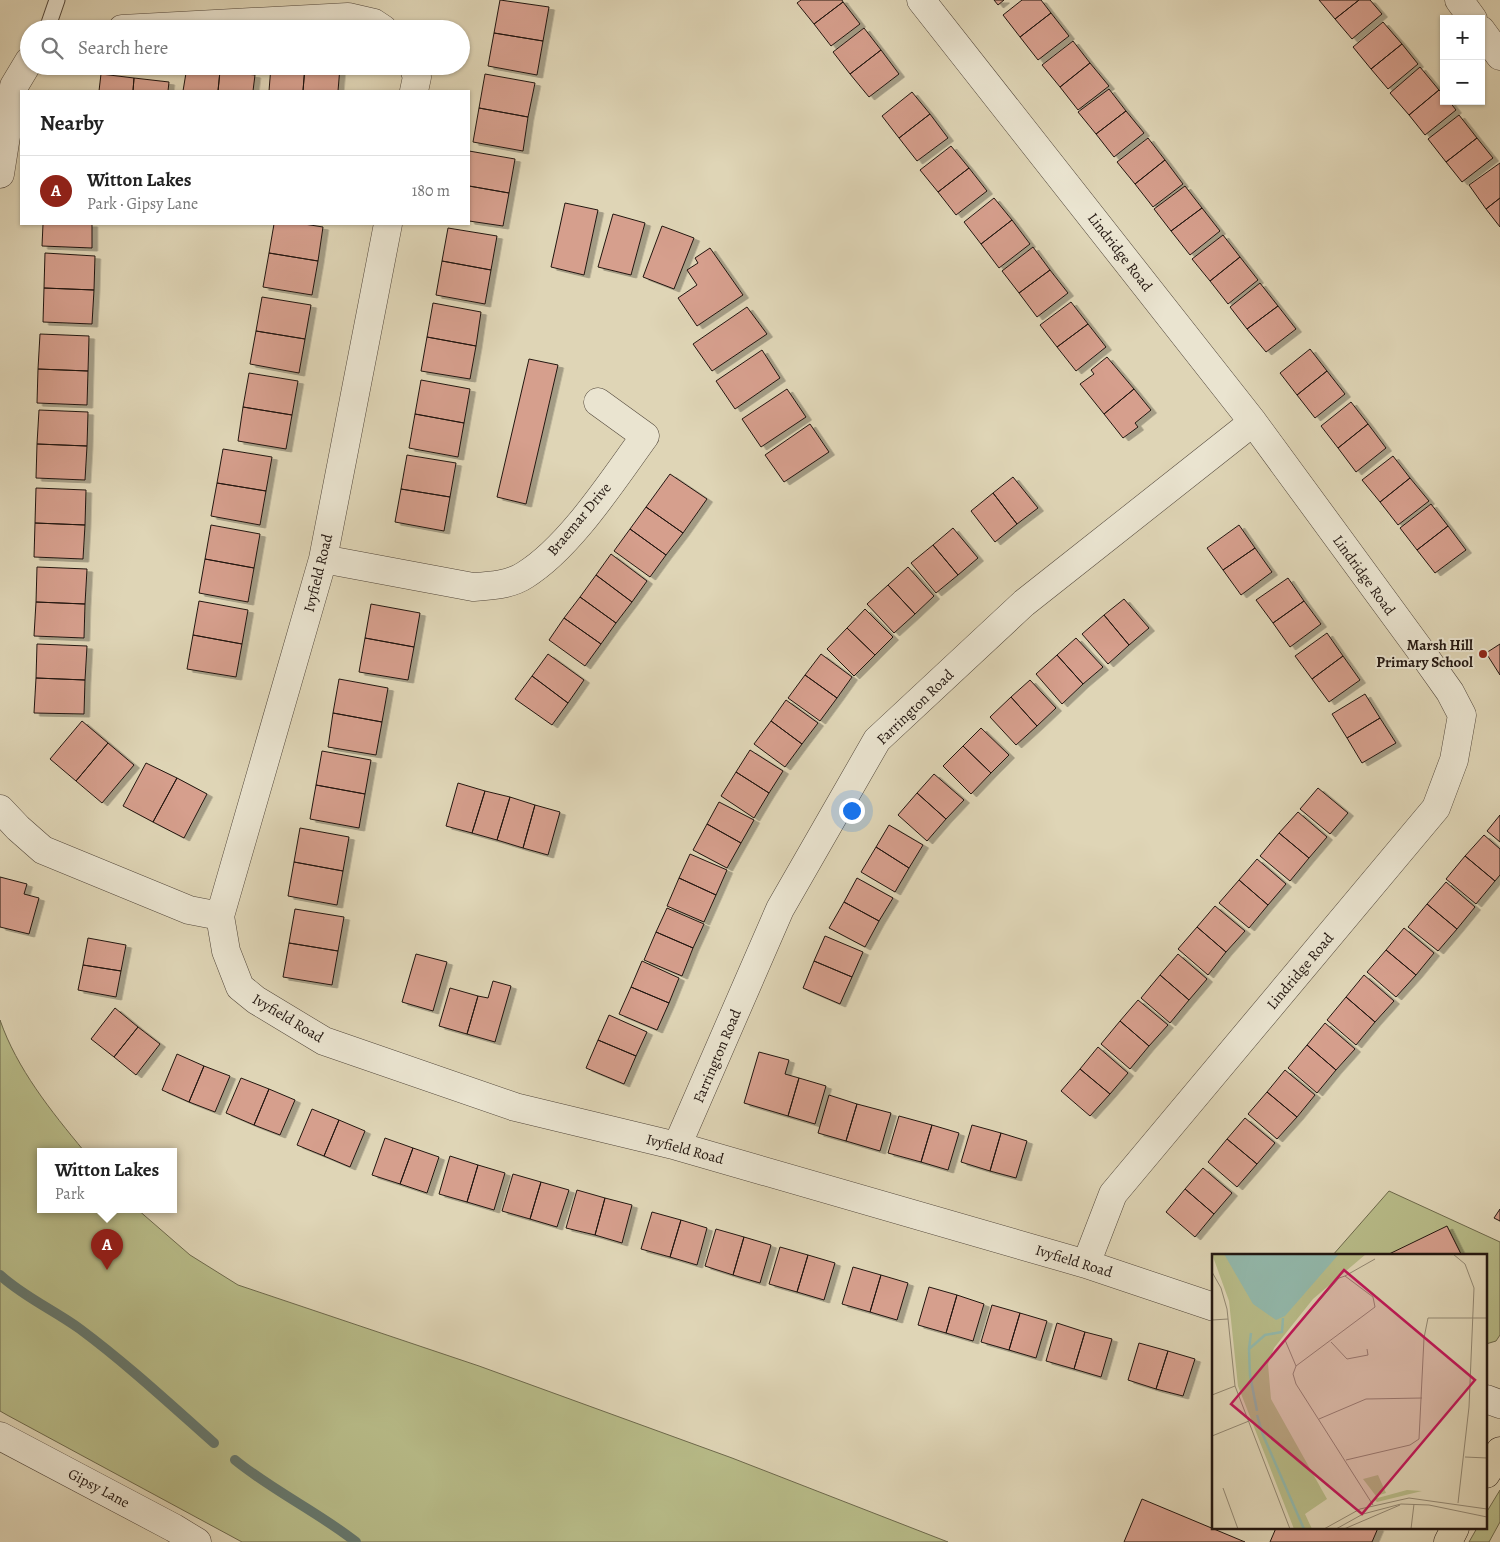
<!DOCTYPE html>
<html lang="en">
<head>
<meta charset="utf-8">
<style>
  body { margin:0; font-family:Alegreya,serif; background:#f6f6f6; color:#222 }
  .controls { position:absolute; right:15px; top:15px; display:grid; overflow:hidden; border-radius:0px; box-shadow:0 1px 4px #0004 }
  .controls button { width:45px; height:45px; display:grid; place-items:center; padding:0; border:0; border-bottom:1px solid #e0e0e0; background:#fff; color:#222; font:25px sans-serif }
  .you { position:absolute; left:851px; top:810px; width:18px; height:18px; margin:-12px; border:4px solid #fff; border-radius:50%; background:#1a73e8; box-shadow:0 0 0 8px #1a73e833 }
  .badge { display:grid; place-items:center; width:32px; height:32px; border-radius:50%; background:#8f2418; color:#fff; font-size:16px; font-weight:700 }
  .pin { position:absolute; translate:-50% -41px; filter:drop-shadow(0 1px 2px #0008) }
  .pin::after { content:''; position:absolute; top:26px; width:18px; height:15px; background:inherit; clip-path:polygon(0 0,100% 0,50% 100%) }
  .popup { position:absolute; left:37px; top:1148px; width:140px; height:65px; box-sizing:border-box; display:grid; place-content:center; border-radius:0px; background:#fff; filter:drop-shadow(0 1px 4px #0005); font-size:16px; white-space:nowrap; color:#767676 }
  .popup b { font-size:19px; color:#222 }
  .popup::after { content:''; position:absolute; left:50%; top:100%; margin-left:-10px; border:10px solid transparent; border-top-color:#fff }
  .list { margin:0; padding:0; list-style:none }
  h2 { display:flex; justify-content:space-between; align-items:center; height:65px; margin:0; padding:0 20px; font-size:21px }
  h2 small { font-size:16px; font-weight:400; color:#767676 }
  .list li { display:grid; grid-template-columns:32px 1fr auto; gap:15px; align-items:center; box-sizing:border-box; height:70px; padding:0 20px; border-top:1px solid #e0e0e0 }
  .list b { display:block; font-size:19px; white-space:nowrap }
  .list p { margin:0; font-size:16px; white-space:nowrap; color:#767676 }
  .list em { font-size:16px; font-style:normal; color:#767676 }
  .icon { flex:none; width:28px; height:28px; fill:none; stroke:currentColor; stroke-width:2; stroke-linecap:round; stroke-linejoin:round }
  .map { position:relative; flex:none; width:1500px; height:1542px; overflow:hidden }
  .search { position:absolute; background:#fff; box-shadow:0 1px 4px #0004; left:20px; top:20px; width:450px; height:55px; display:flex; align-items:center; gap:12px; box-sizing:border-box; padding:0 18px; border-radius:28px; color:#767676; font-size:19px }
  .panel { position:absolute; background:#fff; box-shadow:0 1px 4px #0004; left:20px; top:90px; width:450px; height:135px; border-radius:0px }
  .map>svg:first-child { display:block }
  .green { fill:#b8bc89; stroke:#6d694c }
  .lines { fill:none; stroke-linecap:round; stroke-linejoin:round }
  .stream { stroke:#66786e; stroke-width:10 }
  .building { fill:#d69f8d; stroke:#221610; filter:url(#shadow) }
  .service-casing { stroke:#51463a; stroke-width:17 }
  .minor-casing { stroke:#51463a; stroke-width:29 }
  .primary-casing { stroke:#221610; stroke-width:29 }
  .service { stroke:#eae4d0; stroke-width:15 }
  .minor { stroke:#eae4d0; stroke-width:28 }
  .primary { stroke:#dfd5b6; stroke-width:28 }
  .poi-dot { fill:#8f2418; stroke:#eae4d0; stroke-width:2 }
  .labels { text-anchor:middle; stroke-width:4; stroke-linejoin:round; paint-order:stroke }
  .street-label { font-size:15px; fill:#221610; stroke:#eae4d0 }
  .poi-label { font-size:15px; font-weight:bold; fill:#221610; stroke:#eae4d0; text-anchor:end }
  .inset-river { fill:none; stroke:#93b9ac; stroke-width:2.5 }
  .inset-road { fill:none; stroke:#938974; stroke-width:1 }
  .view { fill:#c2185b; fill-opacity:0.15; stroke:#c2185b; stroke-width:2.5 }
  .inset-edge { fill:none; stroke:#221610; stroke-width:2.5 }
</style>
</head>
<body>
<div class="map">
<svg width="1500" height="1542" viewBox="0 0 1500 1542">
  <defs>
    <filter id="shadow"><feDropShadow dx="5.5" dy="3" stdDeviation="0" flood-color="#0004"/></filter>
  </defs>
  <rect width="100%" height="100%" fill="#dfd5b6"/>
  <filter id="stains"><feTurbulence type="fractalNoise" baseFrequency=".004" numOctaves="4"/><feColorMatrix values="0 0 0 0 .2 0 0 0 0 .09 0 0 0 0 .02 0 0 0 .5 -.17"/></filter>
  <radialGradient id="worn" r=".72"><stop offset=".6" stop-color="#630" stop-opacity="0"/><stop offset="1" stop-color="#630" stop-opacity=".3"/></radialGradient>
  <!-- green -->
  <path class="green" d="M0,1020C17,1069 51,1111 84,1151H41V1209H137L190,1255L238,1285L479,1366L732,1458L948,1542H242L7,1415L0,1411Z
    M1389,1191L1500,1242V1335L1496,1341L1486,1344V1256H1332Z
    M1500,1490V1522L1489,1542H1469L1477,1528H1486V1513Z"/>
  <g class="lines">
    <!-- stream -->
    <path class="stream" d="M0,1275C24,1297 54,1310 80,1329C127,1364 170,1404 214,1443
      M235,1460C273,1491 318,1512 356,1542"/>
  </g>
  <!-- building -->
  <path class="building" d="M500,0L549,7L543,41L494,33Z
    M801,0H842L843,2L814,24L797,3Z
    M994,0H1004L998,5Z
    M1022,0H1041L1051,13L1020,37L1003,15Z
    M1319,0H1359L1335,19Z
    M1359,0H1370L1382,14L1352,39L1335,19Z
    M843,2L860,24L831,46L814,24Z
    M1051,13L1069,36L1038,60L1020,37Z
    M1383,22L1402,44L1371,69L1353,47Z
    M864,28L881,50L850,74L833,52Z
    M494,33L543,41L537,75L488,66Z
    M1073,41L1090,63L1060,87L1042,65Z
    M1402,44L1418,64L1388,89L1371,69Z
    M881,50L899,74L869,97L850,74Z
    M1090,63L1109,86L1078,110L1060,87Z
    M271,66H305L303,91H269Z
    M305,66L340,67L338,91H303Z
    M187,67L220,71L218,91H183Z
    M1420,67L1439,90L1409,115L1390,93Z
    M220,71L255,75L253,91H218Z
    M101,74L134,78L133,91H99Z
    M485,74L535,83L528,117L479,108Z
    M134,78L169,82L168,91H133Z
    M1109,89L1126,111L1096,134L1078,112Z
    M1439,90L1444,95V101H1449L1456,110L1425,135L1409,115Z
    M912,92L930,114L899,138L882,116Z
    M479,108L528,117L523,151L473,142Z
    M1126,111L1144,133L1114,157L1096,134Z
    M930,114L948,138L917,161L899,138Z
    M1459,115L1477,138L1446,162L1428,139Z
    M1148,138L1165,160L1135,184L1117,162Z
    M1477,138L1493,158L1462,182L1446,162Z
    M951,146L969,168L938,192L920,170Z
    M469,151L515,159L509,193L469,186Z
    M1165,160L1183,184L1153,207L1135,184Z
    M1500,163V198L1486,209L1469,185Z
    M969,168L987,191L956,215L938,192Z
    M469,186L509,193L503,226L469,221Z
    M1185,186L1202,208L1171,231L1154,209Z
    M994,198L1012,220L981,244L964,222Z
    M1500,198V227L1486,209Z
    M565,203L598,210L584,275L551,267Z
    M1202,208L1220,231L1190,255L1171,231Z
    M613,214L645,223L631,275L598,267Z
    M1012,220L1030,244L999,268L981,244Z
    M43,224H92V248L42,246Z
    M274,224H304L323,227L318,261L269,253Z
    M662,226L694,238L674,289L643,277Z
    M448,228L497,236L491,270L442,261Z
    M1223,235L1240,257L1210,281L1192,259Z
    M1033,247L1050,270L1019,293L1002,271Z
    M710,248L743,295L697,326L678,298L697,285L687,270L698,263L695,258Z
    M45,253L95,256L94,290L44,288Z
    M269,253L318,261L312,295L263,287Z
    M1240,257L1258,280L1228,304L1210,281Z
    M442,261L491,270L485,304L436,295Z
    M1050,270L1068,293L1037,317L1019,293Z
    M1260,283L1278,306L1247,329L1230,307Z
    M44,288L94,290L92,324L43,322Z
    M262,297L311,305L305,339L256,331Z
    M1071,302L1088,324L1057,347L1040,325Z
    M433,303L481,312L476,346L427,337Z
    M1278,306L1296,329L1266,352L1247,329Z
    M747,307L767,334L712,371L693,344Z
    M1088,324L1106,347L1076,371L1057,347Z
    M256,331L305,339L299,373L250,364Z
    M40,334L89,336L88,371L38,369Z
    M427,337L476,346L470,379L421,371Z
    M1310,349L1327,371L1297,395L1280,373Z
    M762,350L780,378L735,409L716,381Z
    M1107,357L1134,389L1104,414L1080,384L1094,374L1091,370Z
    M529,359L558,365L526,504L497,497Z
    M38,369L88,371L87,405L37,403Z
    M1327,371L1345,394L1315,418L1297,395Z
    M249,373L298,381L292,415L243,407Z
    M421,380L470,389L464,423L415,414Z
    M787,389L806,417L761,447L742,419Z
    M1134,389L1151,410L1135,423L1138,427L1123,438L1104,414Z
    M1351,402L1368,424L1338,448L1321,426Z
    M243,407L292,415L286,449L238,441Z
    M39,410L88,412L87,446L37,444Z
    M415,414L464,423L458,457L409,448Z
    M810,424L829,452L784,482L765,455Z
    M1368,424L1386,448L1356,472L1338,448Z
    M37,444L87,446L85,480L36,478Z
    M223,449L272,457L266,491L217,483Z
    M407,455L456,463L450,497L401,489Z
    M1393,456L1410,478L1380,502L1362,480Z
    M670,474L707,499L683,533L646,507Z
    M1013,477L1038,508L1017,524L993,493Z
    M1410,478L1429,501L1398,525L1380,502Z
    M217,483L266,491L260,525L211,516Z
    M36,488L86,490L85,525L35,523Z
    M401,489L450,497L444,531L395,522Z
    M993,493L1017,524L995,542L971,511Z
    M1431,504L1448,526L1417,550L1400,528Z
    M646,507L683,533L666,555L630,529Z
    M35,523L85,525L83,559L34,557Z
    M211,525L260,534L254,568L205,559Z
    M1239,525L1255,548L1223,570L1207,548Z
    M1448,526L1466,550L1435,573L1417,550Z
    M953,528L978,558L958,575L933,545Z
    M630,529L666,555L650,577L614,551Z
    M933,545L958,575L936,593L911,563Z
    M1255,548L1272,572L1241,595L1223,570Z
    M611,554L647,581L632,602L596,575Z
    M205,559L254,568L248,602L199,593Z
    M37,567L87,569L85,604L36,602Z
    M908,567L934,596L915,614L888,585Z
    M596,575L632,602L616,623L580,597Z
    M1288,578L1304,601L1273,623L1256,600Z
    M888,585L915,614L894,633L867,604Z
    M580,597L616,623L601,644L564,618Z
    M1124,599L1149,628L1129,645L1104,615Z
    M199,601L248,610L242,644L193,635Z
    M1304,601L1321,624L1290,647L1273,623Z
    M36,602L85,604L84,638L34,636Z
    M371,604L420,613L414,647L365,638Z
    M865,609L893,637L875,655L847,628Z
    M1104,615L1129,645L1108,664L1082,634Z
    M564,618L601,644L585,666L549,640Z
    M847,628L875,655L854,676L827,649Z
    M1327,633L1343,656L1312,679L1295,656Z
    M193,635L242,644L236,677L187,669Z
    M365,638L414,647L408,680L359,672Z
    M1076,638L1103,667L1083,684L1057,655Z
    M37,644L87,646L85,680L36,678Z
    M1500,644V675L1486,653Z
    M548,654L584,680L568,703L532,676Z
    M821,654L852,677L837,698L805,675Z
    M1057,655L1083,684L1062,704L1036,674Z
    M1343,656L1360,680L1329,702L1312,679Z
    M805,675L837,698L820,721L788,698Z
    M532,676L568,703L552,725L515,699Z
    M36,678L85,680L84,714L34,713Z
    M339,679L388,688L382,722L333,713Z
    M1030,680L1056,708L1037,726L1011,697Z
    M1365,694L1380,718L1347,738L1332,714Z
    M1011,697L1037,726L1016,745L990,717Z
    M786,700L818,723L802,744L771,721Z
    M333,713L382,722L376,755L328,747Z
    M1380,718L1396,743L1362,763L1347,738Z
    M82,721L108,743L76,781L50,759Z
    M771,721L802,744L785,767L754,744Z
    M981,728L1009,755L991,773L963,746Z
    M108,743L134,765L102,803L76,781Z
    M963,746L991,773L971,794L943,766Z
    M750,750L783,771L769,793L736,772Z
    M322,751L371,760L365,794L316,785Z
    M146,763L177,778L153,822L123,806Z
    M736,772L769,793L754,818L721,796Z
    M934,774L964,800L946,819L917,793Z
    M177,778L207,794L184,838L153,822Z
    M458,783L485,791L472,833L446,826Z
    M316,785L365,794L359,828L310,819Z
    M1318,788L1348,813L1330,834L1300,809Z
    M485,791L510,797L497,840L472,833Z
    M917,793L946,819L927,841L898,815Z
    M510,797L535,805L523,848L497,840Z
    M719,802L754,820L741,843L707,824Z
    M535,805L560,812L548,855L523,848Z
    M1298,812L1327,837L1309,858L1279,833Z
    M1500,815V842L1487,831Z
    M707,824L741,843L727,868L693,850Z
    M889,825L923,845L909,868L876,847Z
    M300,828L349,837L343,871L294,862Z
    M1279,833L1309,858L1290,881L1260,856Z
    M1484,835L1500,849V875L1495,881L1465,856Z
    M876,847L909,868L895,892L861,872Z
    M690,854L727,870L716,895L679,878Z
    M1465,856L1495,881L1476,904L1446,879Z
    M1257,859L1286,884L1268,905L1239,880Z
    M294,862L343,871L337,905L288,896Z
    M0,877L27,884L24,894L39,898L29,934L0,927Z
    M679,878L716,895L704,922L667,906Z
    M857,878L893,898L879,921L844,902Z
    M1239,880L1268,905L1249,928L1219,903Z
    M1446,882L1475,907L1457,929L1427,904Z
    M844,902L879,921L865,947L829,928Z
    M1427,904L1457,929L1438,951L1408,927Z
    M1215,906L1245,931L1226,952L1197,927Z
    M667,908L704,924L693,948L656,932Z
    M295,909L344,917L338,951L289,943Z
    M1197,927L1226,952L1208,975L1178,949Z
    M1404,928L1434,953L1416,975L1386,950Z
    M656,932L693,948L682,976L644,960Z
    M825,936L863,952L852,977L814,961Z
    M88,938L126,945L121,971L83,965Z
    M289,943L338,951L332,985L283,977Z
    M1386,950L1416,975L1396,997L1367,972Z
    M416,954L447,962L433,1011L402,1002Z
    M1178,954L1207,979L1189,1000L1160,975Z
    M642,961L679,978L669,1003L631,987Z
    M814,961L852,977L840,1004L803,988Z
    M83,965L121,971L116,997L78,990Z
    M1160,975L1189,1000L1170,1023L1141,998Z
    M1364,975L1394,1001L1375,1022L1346,997Z
    M493,981L511,986L495,1042L467,1034L478,996L488,998Z
    M631,987L669,1003L657,1030L619,1014Z
    M450,988L478,996L467,1034L439,1026Z
    M1346,997L1375,1022L1356,1045L1327,1020Z
    M1138,1000L1168,1025L1149,1046L1120,1021Z
    M115,1008L138,1027L114,1057L91,1039Z
    M609,1015L647,1032L636,1056L598,1040Z
    M1120,1021L1149,1046L1130,1069L1101,1044Z
    M1325,1023L1355,1049L1336,1070L1307,1045Z
    M138,1027L160,1044L136,1075L114,1057Z
    M598,1040L636,1056L624,1084L586,1068Z
    M1307,1045L1336,1070L1317,1093L1288,1068Z
    M1098,1047L1128,1073L1110,1094L1080,1069Z
    M759,1052L789,1060L785,1074L799,1078L788,1116L744,1103Z
    M177,1054L204,1066L189,1102L162,1090Z
    M204,1066L230,1076L215,1112L189,1102Z
    M1080,1069L1110,1094L1090,1116L1061,1091Z
    M1285,1070L1315,1095L1297,1117L1267,1092Z
    M241,1078L269,1089L254,1125L226,1113Z
    M799,1078L826,1086L815,1124L788,1116Z
    M269,1089L295,1100L280,1135L254,1125Z
    M1267,1092L1297,1117L1277,1139L1248,1114Z
    M829,1095L857,1104L846,1141L818,1133Z
    M857,1104L891,1113L880,1151L846,1141Z
    M312,1109L339,1120L324,1156L297,1145Z
    M899,1116L932,1125L921,1162L888,1153Z
    M1245,1118L1275,1143L1257,1164L1227,1139Z
    M339,1120L365,1131L350,1167L324,1156Z
    M932,1125L959,1133L948,1170L921,1162Z
    M972,1125L1001,1133L990,1171L961,1162Z
    M1001,1133L1027,1141L1016,1178L990,1171Z
    M385,1138L413,1148L400,1184L372,1175Z
    M1227,1139L1257,1164L1237,1187L1208,1162Z
    M413,1148L439,1157L427,1193L400,1184Z
    M450,1156L478,1165L467,1202L439,1194Z
    M478,1165L505,1173L494,1210L467,1202Z
    M1203,1168L1232,1193L1214,1214L1185,1189Z
    M513,1174L541,1182L530,1219L502,1211Z
    M541,1182L569,1190L557,1227L530,1219Z
    M1185,1189L1214,1214L1195,1237L1166,1212Z
    M577,1190L605,1198L595,1235L566,1228Z
    M605,1198L632,1205L622,1243L595,1235Z
    M1500,1209V1221L1494,1218Z
    M652,1212L681,1220L670,1257L641,1249Z
    M681,1220L707,1228L697,1265L670,1257Z
    M1447,1226L1462,1256H1385Z
    M716,1229L744,1237L733,1275L705,1266Z
    M744,1237L771,1245L760,1283L733,1275Z
    M780,1247L808,1255L797,1292L769,1284Z
    M808,1255L835,1263L824,1300L797,1292Z
    M853,1267L881,1275L870,1312L842,1304Z
    M881,1275L908,1283L897,1320L870,1312Z
    M929,1287L957,1295L946,1333L918,1325Z
    M957,1295L984,1304L973,1341L946,1333Z
    M992,1305L1020,1313L1009,1350L981,1342Z
    M1020,1313L1047,1321L1036,1358L1009,1350Z
    M1057,1323L1085,1332L1074,1369L1046,1361Z
    M1085,1332L1112,1339L1101,1377L1074,1369Z
    M1139,1343L1168,1351L1156,1389L1128,1380Z
    M1168,1351L1195,1359L1183,1396L1156,1389Z
    M1142,1499L1245,1542H1124Z
    M1276,1528H1378L1372,1542H1270Z"/>
  <g class="lines">
    <defs>
      <path id="service" d="M47,29L57,0"/>
      <path id="minor" d="M921,0L1253,422L1423,654L1450,692L1462,715L1454,760L1436,808L1113,1194L1086,1264
        M1459,0L1473,19
        M122,29L348,17L374,23L383,29
        M1481,30L1500,56
        M413,66L417,77L414,91
        M0,174L14,86L29,61
        M388,224L323,559L220,916L226,951L240,987L256,1000L324,1041L515,1107L677,1146L1086,1264L1214,1307
        M323,559L473,587C490,586 510,585 525,575C570,547 613,480 645,436L598,402
        M0,809L18,828L43,850L189,910L220,916
        M677,1146L780,909L877,740L1024,603L1253,422
        M1486,1399L1500,1404
        M0,1436L174,1528L197,1542"/>
      <path id="primary" d="M1486,1474L1500,1451
        M1448,1542L1455,1528"/>
    </defs>
    <!-- service casing -->
    <use href="#service" class="service-casing"/>
    <!-- minor casing -->
    <use href="#minor" class="minor-casing"/>
    <!-- primary casing -->
    <use href="#primary" class="primary-casing"/>
    <!-- service -->
    <use href="#service" class="service"/>
    <!-- minor -->
    <use href="#minor" class="minor"/>
    <!-- primary -->
    <use href="#primary" class="primary"/>
  </g>
  <!-- markers -->
  <circle class="poi-dot" cx="1483" cy="654" r="5"/>
  <g class="labels">
    <!-- street labels -->
    <g class="street-label">
      <text transform="translate(1120 252) rotate(52)" y="5">Lindridge Road</text>
      <text transform="translate(579 519) rotate(-50)" y="5">Braemar Drive</text>
      <text transform="translate(318 573) rotate(-76)" y="5">Ivyfield Road</text>
      <text transform="translate(1364 575) rotate(54)" y="5">Lindridge Road</text>
      <text transform="translate(915 707) rotate(-44)" y="5">Farrington Road</text>
      <text transform="translate(1300 971) rotate(-50)" y="5">Lindridge Road</text>
      <text transform="translate(288 1018) rotate(31)" y="5">Ivyfield Road</text>
      <text transform="translate(717 1056) rotate(-67)" y="5">Farrington Road</text>
      <text transform="translate(685 1149) rotate(15)" y="5">Ivyfield Road</text>
      <text transform="translate(1074 1261) rotate(17)" y="5">Ivyfield Road</text>
      <text transform="translate(99 1488) rotate(28)" y="5">Gipsy Lane</text>
    </g>
    <!-- poi labels -->
    <g class="poi-label">
      <text x="1473" y="650">Marsh Hill<tspan x="1473" dy="17">Primary School</tspan></text>
    </g>
  </g>
  <!-- overview -->
  <g transform="translate(1212 1254)">
    <rect width="275" height="275" fill="#dfd5b6"/>
    <path d="M0,0H154L101,45L62,94L56,110L59,145L115,245L93,260L100,275H82L26,132L17,47ZM166,221L174,239L164,242L151,225ZM195,236L210,237L165,248L162,245Z" fill="#b8bc89"/>
    <path d="M12,0H127L73,62L64,66L41,50Z" fill="#93b9ac"/>
    <path class="inset-river" d="M37,95L39,79M45,157L38,121L37,95L53,81L70,78L71,64M45,161L51,181L92,275"/>
    <path class="inset-road" d="M241,0L253,10L262,34L257,153L246,249M0,18L9,34L15,55L23,132L78,275M133,22L163,5M0,66L16,65M119,88L135,105L156,101L155,95M84,112L163,53L161,43L133,22L127,24L73,86L84,112L81,120L84,130L161,251M0,141L23,132M107,165L154,145L210,144M0,182L37,167M253,203L275,204M134,206L198,191L207,185L212,84L216,64H275M11,234L26,275M112,275L148,255L197,244L275,255M124,275L151,260L189,250L217,251L275,263M132,275L188,251M199,275L202,250"/>
    <path class="view" d="M132,16L263,126L150,260L19,150Z"/>
    <rect width="275" height="275" class="inset-edge"/>
  </g>
  <rect width="100%" height="100%" filter="url(#stains)"/>
  <rect width="100%" height="100%" fill="url(#worn)"/>
</svg>
<div class="controls">
<button>+</button>
<button>−</button>
</div>
<div class="you"></div>
<div class="pin badge" style="left:107px;top:1270px">A</div>
<div class="popup"><b>Witton Lakes</b>Park</div>
<div class="search"><svg class="icon" aria-label="search" viewBox="0 0 24 24"><circle cx="10" cy="10" r="6"/><path d="M15 15l6 6"/></svg>Search here</div>
<section class="panel">
<h2>Nearby<small></small></h2>
<ul class="list">
<li><span class="badge">A</span><div><b>Witton Lakes</b><p>Park · Gipsy Lane</p></div><em>180 m</em></li>
</ul>
</section>
</div>
</body>
</html>
